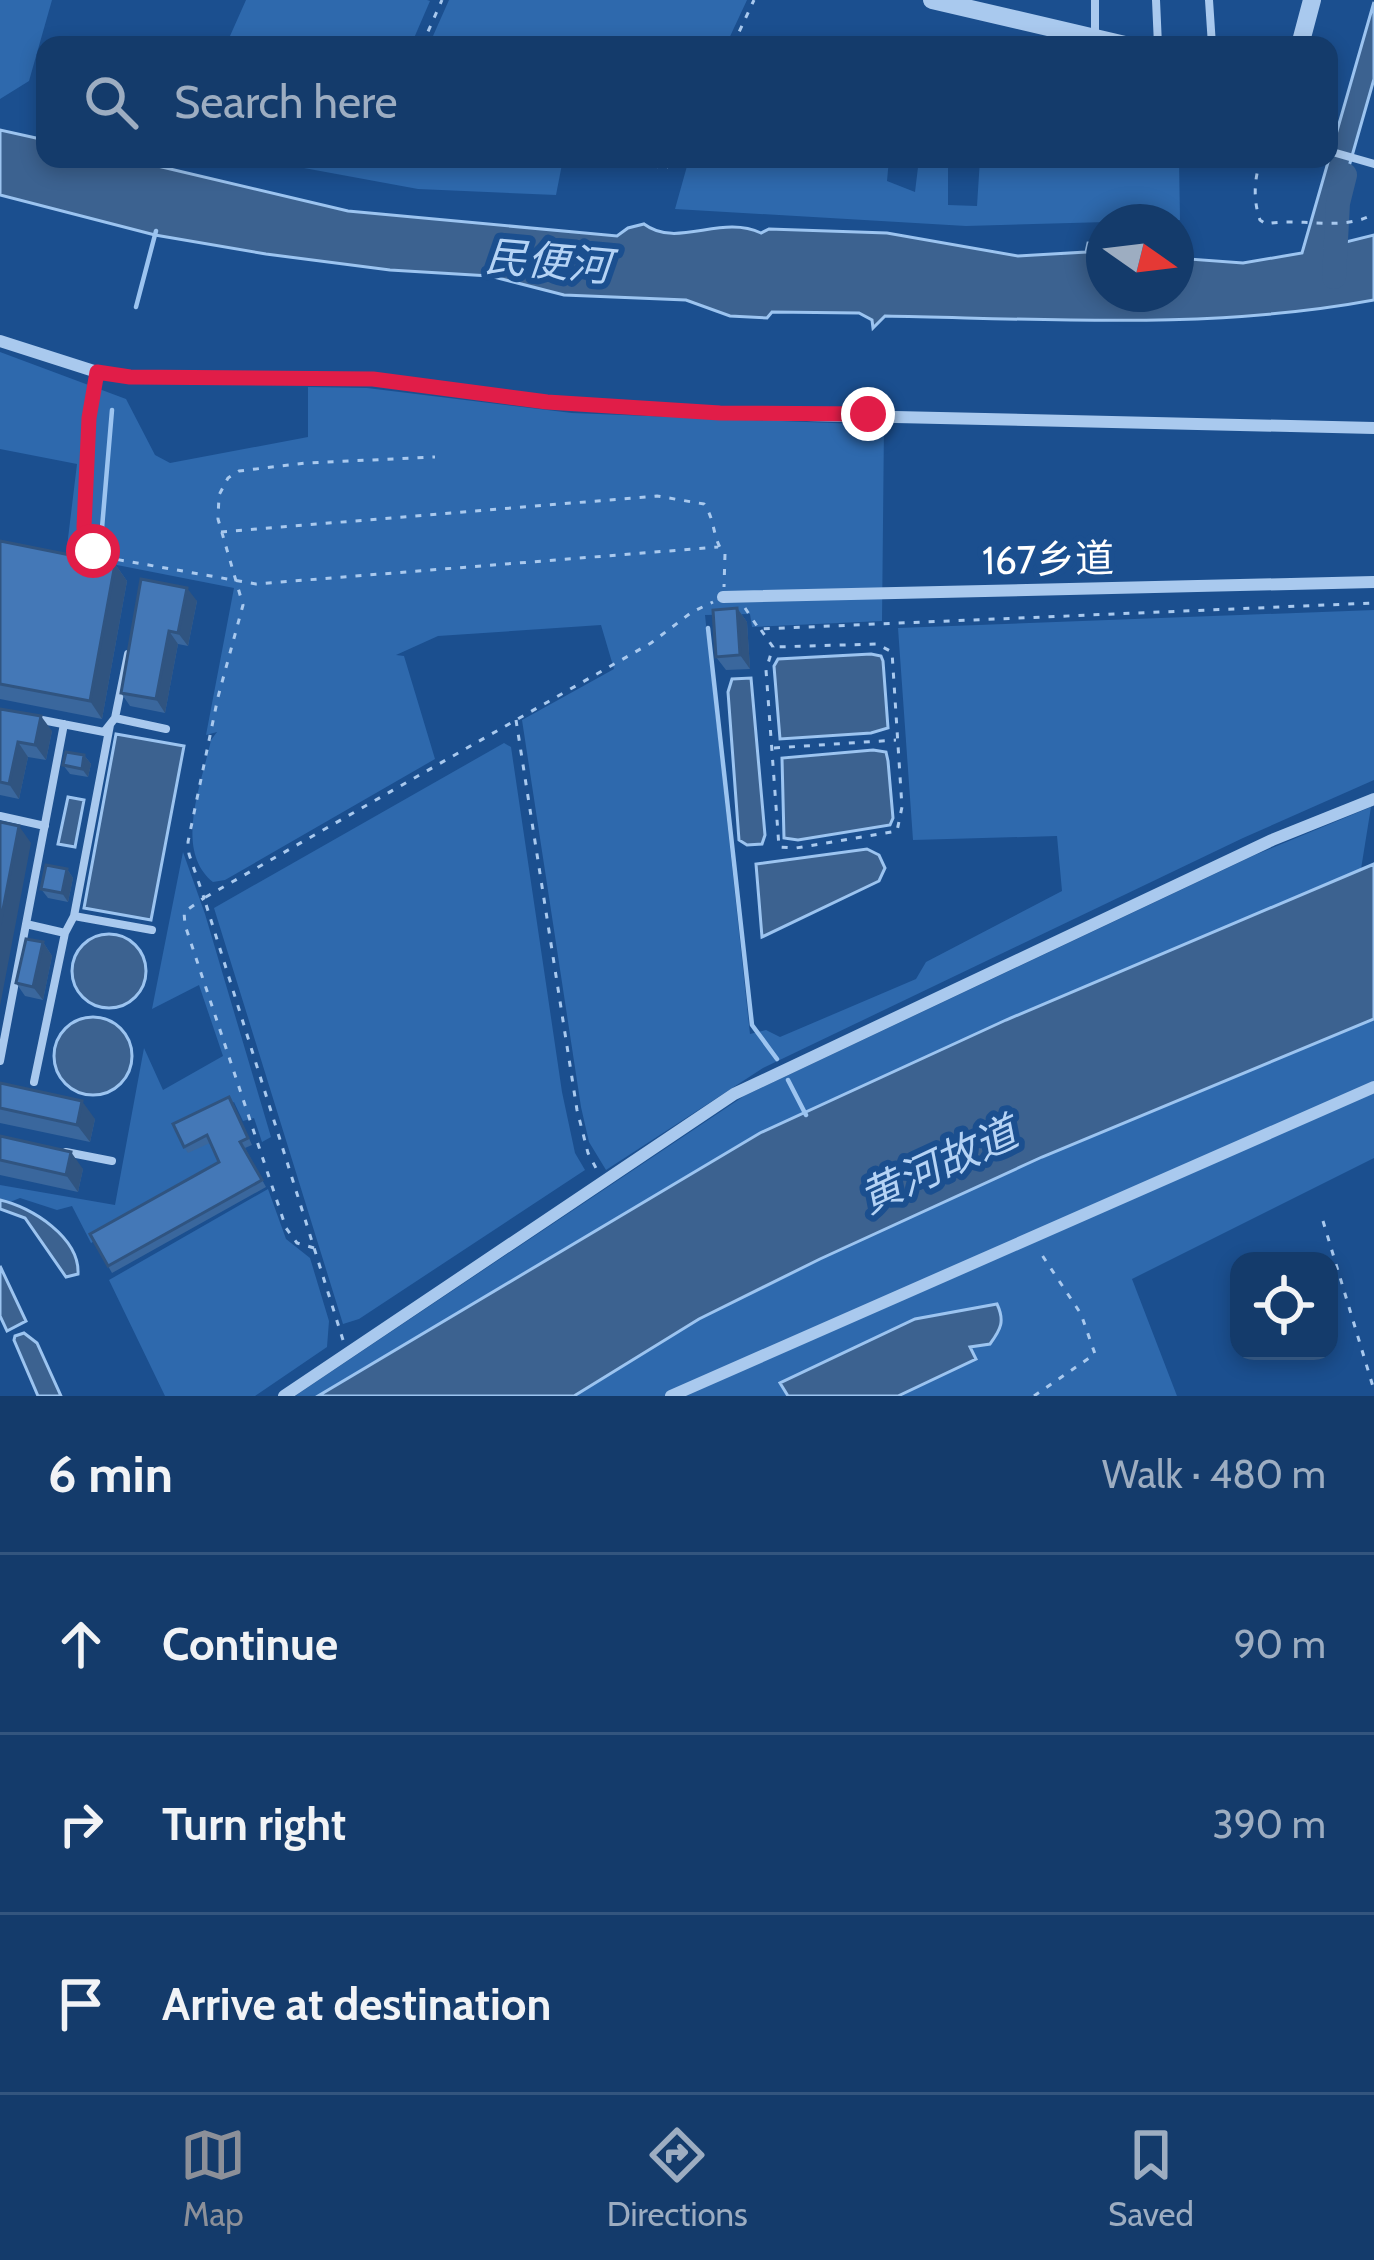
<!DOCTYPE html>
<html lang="en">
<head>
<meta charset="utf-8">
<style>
  body { margin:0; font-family:Cabin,"Noto Sans SC",sans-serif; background:#1d4271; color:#f1f3f6 }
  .controls { position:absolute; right:36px; bottom:36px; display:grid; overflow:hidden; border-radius:24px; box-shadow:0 6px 18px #0003 }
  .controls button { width:108px; height:108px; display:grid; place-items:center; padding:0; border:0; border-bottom:3px solid #33557e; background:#143b6b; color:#f1f3f6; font:60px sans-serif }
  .compass { position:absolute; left:1086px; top:204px; width:108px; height:108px; border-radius:50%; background:#143b6b; box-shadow:0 6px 18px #0003; rotate:104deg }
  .stop { position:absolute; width:36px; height:36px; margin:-27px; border:9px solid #e11d48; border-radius:50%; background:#fff }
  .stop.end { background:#e11d48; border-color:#fff; box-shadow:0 3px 12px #0008 }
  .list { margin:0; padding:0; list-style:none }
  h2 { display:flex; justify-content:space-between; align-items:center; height:156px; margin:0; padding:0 48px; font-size:51px }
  h2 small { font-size:39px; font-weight:400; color:#9dadc1 }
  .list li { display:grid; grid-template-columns:78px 1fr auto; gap:36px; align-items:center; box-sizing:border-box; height:180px; padding:0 48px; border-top:3px solid #33557e }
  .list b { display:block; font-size:45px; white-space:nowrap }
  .list em { font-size:39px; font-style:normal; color:#9dadc1 }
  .icon { flex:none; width:66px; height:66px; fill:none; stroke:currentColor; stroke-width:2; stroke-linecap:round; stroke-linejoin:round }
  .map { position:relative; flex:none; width:1374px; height:1396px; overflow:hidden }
  .search { position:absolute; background:#143b6b; box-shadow:0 6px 18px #0003; left:36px; right:36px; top:36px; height:132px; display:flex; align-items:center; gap:30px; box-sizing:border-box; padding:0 42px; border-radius:24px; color:#9dadc1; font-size:45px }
  .sheet { height:696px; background:#143b6b }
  nav { display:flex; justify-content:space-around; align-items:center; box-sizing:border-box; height:168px; border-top:3px solid #33557e; background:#143b6b; font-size:33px; color:#9dadc1 }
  nav a { display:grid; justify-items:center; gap:6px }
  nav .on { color:#8c9099 }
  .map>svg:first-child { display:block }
  .green { fill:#2e69ad }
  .water { fill:#3c6290; stroke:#9cc4f0; stroke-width:3 }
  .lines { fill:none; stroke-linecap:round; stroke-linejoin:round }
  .stream { stroke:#9cc4f0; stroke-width:4.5 }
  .river { stroke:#3c6290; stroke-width:24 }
  .path { stroke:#a9c9ee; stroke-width:3; stroke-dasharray:6 9; stroke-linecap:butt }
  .service { stroke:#a9c9ee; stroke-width:8 }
  .minor { stroke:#a9c9ee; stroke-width:12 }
  .tertiary { stroke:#a9c9ee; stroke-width:18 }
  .wall { fill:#3a679d }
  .shaded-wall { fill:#305480 }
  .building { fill:#4478b7; stroke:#305480; stroke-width:3 }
  .route { stroke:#e11d48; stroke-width:15 }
  .labels { text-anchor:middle; stroke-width:12; stroke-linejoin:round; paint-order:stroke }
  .street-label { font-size:39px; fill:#fff; stroke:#1b4f8f }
  .water-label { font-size:42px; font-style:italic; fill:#b5d3f5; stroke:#1b4f8f }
</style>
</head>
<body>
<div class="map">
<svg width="1374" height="1396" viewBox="0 0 1374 1396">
  <rect width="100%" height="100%" fill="#1b4f8f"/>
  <!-- green -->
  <path class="green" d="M0,0H52L29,81L0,99Z
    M246,0H427L430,1L411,45H226Z
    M449,0H747L726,45H429Z
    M255,159H563L556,195L418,189Z
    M689,159H779L797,163L798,159H889L887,181L915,192L919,159L948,160V205L977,206L980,159H1179L1180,220L966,226L675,209Z
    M0,352L126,399L155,455L170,463L308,437V387L367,388L572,413L884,425L882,621L752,627L750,614L705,615L750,1034L766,1030L780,1037L916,979L926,962L1062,891L1057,836L913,840L898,628L1374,610V780L1243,838L763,1068L606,1170L589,1142L581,1107L522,720L614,669L601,625L438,636L396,655L404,656L435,759L225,880L213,882C173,850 202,783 211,740L217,732L206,735L234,588L66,555L77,464L0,449Z
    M504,743L511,747L562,1092L575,1153L585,1170L359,1319L343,1324L214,908Z
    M1371,807L1361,869L760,1133L318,1396H295L744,1096L1255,855Z
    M183,852L205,914L271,1137L262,1142L254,1118L243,1121L234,1102L179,1130L212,1142L224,1169L91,1243L72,1206L57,1210L20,1198L0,1206V1185L115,1205L144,1048L163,1090L223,1056L199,985L152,1009Z
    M1374,1019V1158L1132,1279L1177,1396H574L699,1319L820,1259L1042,1157Z
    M268,1189L286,1239L310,1258L329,1321L327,1347L255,1396H165L109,1280Z"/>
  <!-- water -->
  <path class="water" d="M1374,2V79L1326,247L1374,235V300C1213,330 1049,319 885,316L873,328L872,320L859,313L772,312L767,318L730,316L686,300L564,295L490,276L390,270L266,254L155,235L0,195V130L45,140V159H128L348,211L617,236L628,228L644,224C677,249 721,214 761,233L769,229L887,233L1018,256L1086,252L1088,243L1104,244V294H1176V258L1243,263L1302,253Z
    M871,654L881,656L883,661L888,728L871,733L780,739L774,666L778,659Z
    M751,678L765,835L762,844L747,845L739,840L728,692L732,679Z
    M116,734L184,746L151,920L84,908Z
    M873,750L886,752L888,761L893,818L890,825L798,840L784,838L782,758Z
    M68,797L84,800L75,847L58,844Z
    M867,849L879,855L885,868L879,881L762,937L756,864Z
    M1374,864V1019L1042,1157L820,1259L699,1319L574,1396H318L760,1133L1006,1020Z
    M72 971a37 37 0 1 1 74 0a37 37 0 1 1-74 0Z
    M54 1056a39 39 0 1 1 78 0a39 39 0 1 1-78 0Z
    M0,1200C32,1207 80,1238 78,1274L66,1277L25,1218L0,1209Z
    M0,1266L26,1321L7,1331L0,1316Z
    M997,1304C1005,1321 1001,1329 990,1344L970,1347L976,1359L898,1396H788L780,1383L915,1319Z
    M24,1333L37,1343L61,1396H38L14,1340L15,1336Z"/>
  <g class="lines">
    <!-- stream -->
    <path class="stream" d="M136,307L156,231
      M102,528L112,410
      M708,628L752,1025L777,1059
      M788,1080L806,1115"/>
    <!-- river -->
    <path class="river" d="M1334,277L1338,203L1345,175"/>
    <!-- path -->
    <path class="path" d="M422,45L442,0
      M733,45L754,0
      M639,159L664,169L679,159
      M1261,159C1254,179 1253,200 1260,220L1266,224C1302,217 1342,232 1374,214
      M94,386L84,527L86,544L103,557L256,584L718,547
      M221,532L657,496L704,504C716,520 712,541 725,554L724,587
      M745,608L759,629L1374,603
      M761,630L773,647L766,670L779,847L796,848L897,831L902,807L892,652L877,644L773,647
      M516,720L577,1110L588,1153L597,1170
      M774,748L896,740
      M1323,1221L1374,1390
      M314,1248L297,1243L286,1228L185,925L184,912L204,898L189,854L188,842L218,697L243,605L218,519L219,495L228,478L239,471L306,463L435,457
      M343,1340L204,898L651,643L692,612L713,602
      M1034,1396L1095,1354L1081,1314L1038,1249"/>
    <!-- service -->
    <path class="service" d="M1156,0L1158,45
      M1209,0L1212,45
      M1095,36V0
      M1329,151L1374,164
      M115,718L128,654
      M37,719L104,732L115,718L166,729
      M110,725L74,916L152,930
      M0,816L45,826
      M26,924L65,933L74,916
      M0,1061L64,724
      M34,1082L65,933
      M66,1152L112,1161"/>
    <!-- minor -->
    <path class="minor" d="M0,341L97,372L130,377L373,379L547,402L720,413L1374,428
      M723,597L1374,582
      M284,1396L734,1094L1272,840L1374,799
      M671,1396L1374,1087"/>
    <!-- tertiary -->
    <path class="tertiary" d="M932,0L1125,45
      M1300,45L1312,0"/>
  </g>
  <!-- wall -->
  <path class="wall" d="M0,541L115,564L127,581L102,719L0,699Z
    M141,579L197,601L188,646L178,644L165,713L130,706L121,693Z
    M737,608L747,622L750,669L726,670L716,657Z
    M0,709L52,731L46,760L28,757L19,799L0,795Z
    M84,755L91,764L88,777L70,774L63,765Z
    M67,869L73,878L68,902L48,898L41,889Z
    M43,942L52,956L43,1000L25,996L16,983Z
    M0,1083L95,1119L90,1142L0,1123Z
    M233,1103L252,1145L245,1148L266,1187L112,1273L108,1266L219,1162L210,1143L188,1153L184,1147Z
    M0,1136L83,1169L78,1192L0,1175Z"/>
  <!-- shaded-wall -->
  <path class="shaded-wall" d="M115,564L127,581L102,719L90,701Z
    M187,588L197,601L188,646L178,633Z
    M737,608L747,622L750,669L740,655Z
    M169,631L178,644L165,713L156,699Z
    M41,716L52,731L46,760L35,745Z
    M18,742L28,757L19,799L9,784Z
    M84,755L91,764L88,777L82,769Z
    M19,826L31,843L0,1006V925Z
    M67,869L73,878L68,902L62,893Z
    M43,942L52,956L43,1000L33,987Z
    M82,1101L95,1119L90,1142L77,1125Z
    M71,1152L83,1169L78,1192L66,1175Z"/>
  <!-- building -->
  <path class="building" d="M0,541L115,564L90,701L0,684Z
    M141,579L187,588L178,633L169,631L156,699L121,693Z
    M737,608L740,655L716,657L713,610Z
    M0,709L41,716L35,745L18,742L9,784L0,782Z
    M66,752L84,755L82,769L63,765Z
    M0,822L19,826L0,925Z
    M46,865L67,869L62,893L41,889Z
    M26,939L43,942L33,987L16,983Z
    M0,1083L82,1101L77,1125L0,1108Z
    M229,1097L248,1138L240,1142L262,1180L108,1266L90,1234L219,1162L207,1135L184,1147L173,1124Z
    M0,1136L71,1152L66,1175L0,1160Z"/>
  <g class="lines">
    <!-- route -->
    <path class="route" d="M93,551L86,544L84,527L89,418L97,372L130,377L373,379L547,402L720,413L868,414"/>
  </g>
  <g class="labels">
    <!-- street labels -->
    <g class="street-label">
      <text transform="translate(1048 559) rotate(-1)" y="14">167乡道</text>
    </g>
    <!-- water labels -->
    <g class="water-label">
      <text transform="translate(548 261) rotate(5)" y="15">民便河</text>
      <text transform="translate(938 1165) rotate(-25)" y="15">黄河故道</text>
    </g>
  </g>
</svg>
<div class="controls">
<button><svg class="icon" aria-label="locate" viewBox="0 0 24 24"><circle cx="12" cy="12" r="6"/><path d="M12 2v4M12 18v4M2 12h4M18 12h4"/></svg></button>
</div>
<svg class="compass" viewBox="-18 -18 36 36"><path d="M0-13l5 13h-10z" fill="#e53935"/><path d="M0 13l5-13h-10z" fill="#9dadc1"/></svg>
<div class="stop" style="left:93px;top:551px"></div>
<div class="stop end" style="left:868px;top:414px"></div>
<div class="search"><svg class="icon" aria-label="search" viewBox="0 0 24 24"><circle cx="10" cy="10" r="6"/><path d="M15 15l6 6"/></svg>Search here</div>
</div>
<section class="sheet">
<h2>6 min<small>Walk · 480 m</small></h2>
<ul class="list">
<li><svg class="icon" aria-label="ahead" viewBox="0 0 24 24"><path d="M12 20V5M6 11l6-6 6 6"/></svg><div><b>Continue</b></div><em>90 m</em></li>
<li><svg class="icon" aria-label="right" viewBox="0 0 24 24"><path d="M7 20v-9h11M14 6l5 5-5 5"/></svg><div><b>Turn right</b></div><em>390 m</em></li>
<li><svg class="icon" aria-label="arrive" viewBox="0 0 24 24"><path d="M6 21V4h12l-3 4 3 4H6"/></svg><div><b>Arrive at destination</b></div></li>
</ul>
</section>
<nav>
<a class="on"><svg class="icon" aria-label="map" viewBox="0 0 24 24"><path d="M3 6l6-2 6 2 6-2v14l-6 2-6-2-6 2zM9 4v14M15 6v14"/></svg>Map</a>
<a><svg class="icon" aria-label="directions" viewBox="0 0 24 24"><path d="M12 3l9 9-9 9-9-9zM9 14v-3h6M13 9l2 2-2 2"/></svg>Directions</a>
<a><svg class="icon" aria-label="saved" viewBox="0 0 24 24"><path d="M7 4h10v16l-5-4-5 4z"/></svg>Saved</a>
</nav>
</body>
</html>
